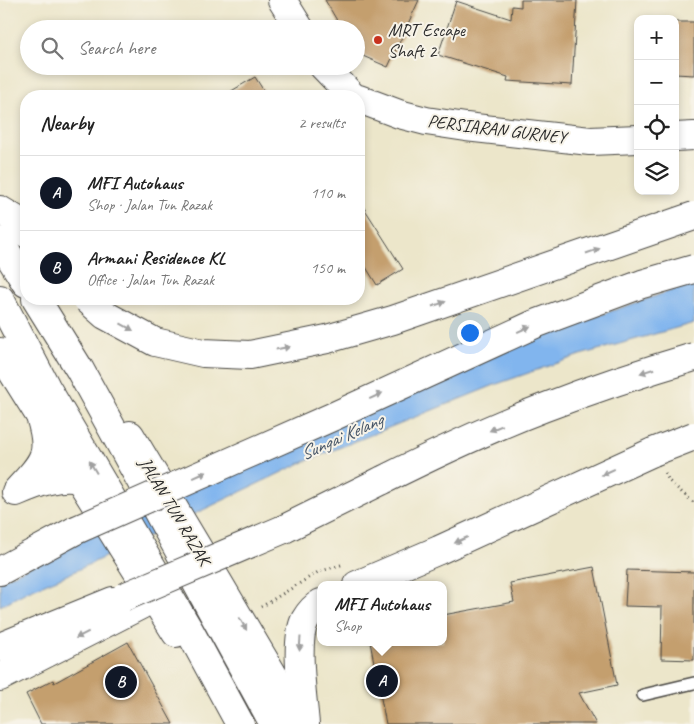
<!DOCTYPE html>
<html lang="en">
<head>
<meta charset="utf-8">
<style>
  body { margin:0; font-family:Caveat,sans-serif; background:#f2f2f2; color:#222 }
  .controls { position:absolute; right:15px; top:15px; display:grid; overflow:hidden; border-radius:10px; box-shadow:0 2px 8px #0003 }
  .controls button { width:45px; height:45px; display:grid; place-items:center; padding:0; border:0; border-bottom:1px solid #e0e0e0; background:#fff; color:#222; font:25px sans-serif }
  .you { position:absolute; left:469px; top:332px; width:18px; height:18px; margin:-12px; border:4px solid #fff; border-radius:50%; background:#1a73e8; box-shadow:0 0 0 8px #1a73e833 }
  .badge { display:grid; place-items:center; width:32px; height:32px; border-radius:50%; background:#111827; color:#fff; font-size:16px; font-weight:700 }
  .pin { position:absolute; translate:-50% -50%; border:2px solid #fff; box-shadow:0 1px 5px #0006 }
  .popup { position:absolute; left:317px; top:581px; width:130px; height:65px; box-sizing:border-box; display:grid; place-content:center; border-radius:10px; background:#fff; filter:drop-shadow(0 1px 4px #0005); font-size:16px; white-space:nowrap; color:#767676 }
  .popup b { font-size:19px; color:#222 }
  .popup::after { content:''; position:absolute; left:50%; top:100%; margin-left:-10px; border:10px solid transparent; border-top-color:#fff }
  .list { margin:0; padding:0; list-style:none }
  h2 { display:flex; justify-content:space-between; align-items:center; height:65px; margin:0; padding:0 20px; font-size:21px }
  h2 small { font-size:16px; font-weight:400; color:#767676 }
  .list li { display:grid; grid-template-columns:32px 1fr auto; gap:15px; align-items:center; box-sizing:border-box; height:75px; padding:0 20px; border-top:1px solid #e0e0e0 }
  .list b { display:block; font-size:19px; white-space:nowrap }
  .list p { margin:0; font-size:16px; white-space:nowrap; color:#767676 }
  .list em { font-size:16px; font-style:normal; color:#767676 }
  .icon { flex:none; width:28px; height:28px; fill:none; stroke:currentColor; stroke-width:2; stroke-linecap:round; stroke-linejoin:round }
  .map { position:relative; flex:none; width:694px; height:724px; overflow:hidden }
  .search { position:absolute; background:#fff; box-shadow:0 2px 8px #0003; left:20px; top:20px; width:345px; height:55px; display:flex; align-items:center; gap:12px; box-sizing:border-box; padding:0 18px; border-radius:28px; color:#767676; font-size:19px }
  .panel { position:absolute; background:#fff; box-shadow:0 2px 8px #0003; left:20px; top:90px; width:345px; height:215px; border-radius:20px }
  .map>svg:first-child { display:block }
  .water { fill:#81b5ee; stroke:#56708c }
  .building { fill:#c49f6e }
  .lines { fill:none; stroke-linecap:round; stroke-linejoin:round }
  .service-casing { stroke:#484743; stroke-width:14 }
  .tertiary-casing { stroke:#484743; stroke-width:30 }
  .secondary-casing { stroke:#484743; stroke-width:30 }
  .primary-casing { stroke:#484743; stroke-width:30 }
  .motorway-casing { stroke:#484743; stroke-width:30 }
  .path { stroke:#484743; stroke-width:3; stroke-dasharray:1 4; stroke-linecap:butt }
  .service { stroke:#fff; stroke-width:11 }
  .tertiary { stroke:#fff; stroke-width:28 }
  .secondary { stroke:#fff; stroke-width:28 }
  .primary { stroke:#fff; stroke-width:28 }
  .motorway { stroke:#fff; stroke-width:28 }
  .motorway-bridge-casing { stroke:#484743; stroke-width:30; stroke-linecap:butt }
  .motorway-bridge { stroke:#fff; stroke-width:28 }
  .oneway { fill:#a0a0a0 }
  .poi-dot { fill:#c8321e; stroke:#f7f3e8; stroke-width:2 }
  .labels { text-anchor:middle; stroke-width:4; stroke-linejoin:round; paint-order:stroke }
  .poi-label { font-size:18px; fill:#2b2b2b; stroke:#f7f3e8; text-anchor:start }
  .street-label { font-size:18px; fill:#2b2b2b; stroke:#f7f3e8 }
  .water-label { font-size:19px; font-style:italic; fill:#455466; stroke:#f7f3e8 }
</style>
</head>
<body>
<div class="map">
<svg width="694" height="724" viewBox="0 0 694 724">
  <rect width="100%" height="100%" fill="#f7f3e8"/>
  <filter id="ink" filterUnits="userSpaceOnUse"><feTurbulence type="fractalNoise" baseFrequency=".02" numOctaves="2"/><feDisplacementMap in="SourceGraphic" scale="10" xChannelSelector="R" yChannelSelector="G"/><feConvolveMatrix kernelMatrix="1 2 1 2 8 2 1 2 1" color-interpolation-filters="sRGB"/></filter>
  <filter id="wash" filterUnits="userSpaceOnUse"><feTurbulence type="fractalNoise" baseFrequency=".0096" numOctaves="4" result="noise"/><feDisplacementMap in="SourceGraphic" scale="20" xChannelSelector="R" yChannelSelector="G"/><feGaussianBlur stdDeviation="1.12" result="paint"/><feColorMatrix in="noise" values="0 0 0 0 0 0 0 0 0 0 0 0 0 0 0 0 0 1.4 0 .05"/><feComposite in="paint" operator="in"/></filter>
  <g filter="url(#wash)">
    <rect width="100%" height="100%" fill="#ece6ca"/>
    <!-- water -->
    <path class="water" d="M694,283V323L580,355L497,384L299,464L69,574L28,591L0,606V581L192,487L516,346L609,312Z"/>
    <g id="blocks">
      <!-- building -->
      <path class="building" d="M325,0H419L388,67L356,53V29H342Z
        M521,0H577L572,85L507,81L508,77L438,55L456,1L511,19L512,6L521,7Z
        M675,22H694V75L675,74Z
        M255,77L267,96H223Z
        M359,200L403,269L377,285L359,256Z
        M594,567L617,685L579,693L596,724H386L370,642H443V615L514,602L510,583Z
        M627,570L694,572V660L661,659L662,607L625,606Z
        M128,642L173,724H41L26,694L53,680L54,683Z"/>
    </g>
  </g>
  <g filter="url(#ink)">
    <use href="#blocks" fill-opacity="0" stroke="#484743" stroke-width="1"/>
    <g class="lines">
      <defs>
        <path id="service" d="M643,695L694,683"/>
        <path id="tertiary" d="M282,0L300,29
          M323,66L352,96
          M359,99L399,114L426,121L466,127L590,141L638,139
          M675,137L694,136"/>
        <path id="secondary" d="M0,352L176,633
          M130,435L218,582L302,724"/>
        <path id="primary" d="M0,241L26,283
          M0,299L46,387L189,630L240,724
          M36,299L80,370L274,724"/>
        <path id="motorway" d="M0,210L15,219L26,233
          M16,492C26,480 42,467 45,451C47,439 43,426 40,416
          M16,492C35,484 58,474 80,479
          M284,529L383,480
          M0,571L76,530
          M357,585L439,550L653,452
          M0,647L113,601
          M0,677L141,605
          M305,724C303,699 294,641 305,620C309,613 314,607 321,603"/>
      </defs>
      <!-- service casing -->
      <use href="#service" class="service-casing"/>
      <!-- tertiary casing -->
      <use href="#tertiary" class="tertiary-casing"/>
      <!-- secondary casing -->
      <use href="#secondary" class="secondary-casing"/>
      <!-- primary casing -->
      <use href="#primary" class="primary-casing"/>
      <!-- motorway casing -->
      <use href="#motorway" class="motorway-casing"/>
      <!-- path -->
      <path class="path" d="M665,473L669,481L694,503
        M261,607L318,572L344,564"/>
      <!-- service -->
      <use href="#service" class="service"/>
      <!-- tertiary -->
      <use href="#tertiary" class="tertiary"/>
      <!-- secondary -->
      <use href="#secondary" class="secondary"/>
      <!-- primary -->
      <use href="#primary" class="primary"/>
      <!-- motorway -->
      <use href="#motorway" class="motorway"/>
      <defs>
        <path id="motorway-bridge" d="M87,299L105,315L155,342L203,353L250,355L327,339L393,320L694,216
          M653,452L694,436
          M383,480C435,454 488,429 543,408C592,389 643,372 694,357
          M76,530L332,417L535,324L642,284L694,269
          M124,597L284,529"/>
      </defs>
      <!-- motorway-bridge casing -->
      <use href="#motorway-bridge" class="motorway-bridge-casing"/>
      <!-- motorway-bridge -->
      <use href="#motorway-bridge" class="motorway-bridge"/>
    </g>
    <!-- one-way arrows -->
    <defs><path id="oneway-solid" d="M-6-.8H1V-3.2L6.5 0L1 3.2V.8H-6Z" transform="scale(1.25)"/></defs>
    <g class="oneway">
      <use href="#oneway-solid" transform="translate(593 251) rotate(-19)"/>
      <use href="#oneway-solid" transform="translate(439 304) rotate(-19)"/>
      <use href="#oneway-solid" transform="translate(127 327) rotate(29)"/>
      <use href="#oneway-solid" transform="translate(524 329) rotate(-24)"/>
      <use href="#oneway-solid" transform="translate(283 348) rotate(-11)"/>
      <use href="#oneway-solid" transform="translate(647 371) rotate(162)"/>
      <use href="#oneway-solid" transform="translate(376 396) rotate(-25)"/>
      <use href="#oneway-solid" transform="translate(496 428) rotate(157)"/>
      <use href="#oneway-solid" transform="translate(93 467) rotate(-121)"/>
      <use href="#oneway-solid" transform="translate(608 472) rotate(155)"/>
      <use href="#oneway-solid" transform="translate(200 475) rotate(-24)"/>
      <use href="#oneway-solid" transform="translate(461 540) rotate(155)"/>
      <use href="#oneway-solid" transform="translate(243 624) rotate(60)"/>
      <use href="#oneway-solid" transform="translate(82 635) rotate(153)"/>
      <use href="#oneway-solid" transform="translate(300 644) rotate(94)"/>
    </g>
  </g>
  <!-- markers -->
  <circle class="poi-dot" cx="378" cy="40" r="5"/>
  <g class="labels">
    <!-- poi labels -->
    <g class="poi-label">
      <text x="388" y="36">MRT Escape<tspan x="388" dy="21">Shaft 2</tspan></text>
    </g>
    <!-- street labels -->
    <g class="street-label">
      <text transform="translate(497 129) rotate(7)" y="6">PERSIARAN GURNEY</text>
      <text transform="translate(175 511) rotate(59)" y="6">JALAN TUN RAZAK</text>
    </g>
    <!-- water labels -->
    <g class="water-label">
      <text transform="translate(341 436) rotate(-24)" y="7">Sungai Kelang</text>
    </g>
  </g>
</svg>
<div class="controls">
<button>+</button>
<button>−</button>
<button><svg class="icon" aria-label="locate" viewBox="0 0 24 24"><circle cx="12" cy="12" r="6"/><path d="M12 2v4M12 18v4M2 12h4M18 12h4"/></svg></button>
<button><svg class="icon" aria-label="layers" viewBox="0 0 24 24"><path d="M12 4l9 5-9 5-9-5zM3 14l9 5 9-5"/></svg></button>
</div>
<div class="you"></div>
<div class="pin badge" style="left:382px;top:681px">A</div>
<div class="popup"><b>MFI Autohaus</b>Shop</div>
<div class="pin badge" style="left:121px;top:682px">B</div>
<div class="search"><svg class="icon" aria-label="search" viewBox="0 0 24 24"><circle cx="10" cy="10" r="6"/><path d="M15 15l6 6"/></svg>Search here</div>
<section class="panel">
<h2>Nearby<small>2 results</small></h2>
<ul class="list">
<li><span class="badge">A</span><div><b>MFI Autohaus</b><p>Shop · Jalan Tun Razak</p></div><em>110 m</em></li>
<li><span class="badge">B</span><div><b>Armani Residence KL</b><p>Office · Jalan Tun Razak</p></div><em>150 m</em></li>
</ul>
</section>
</div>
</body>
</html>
